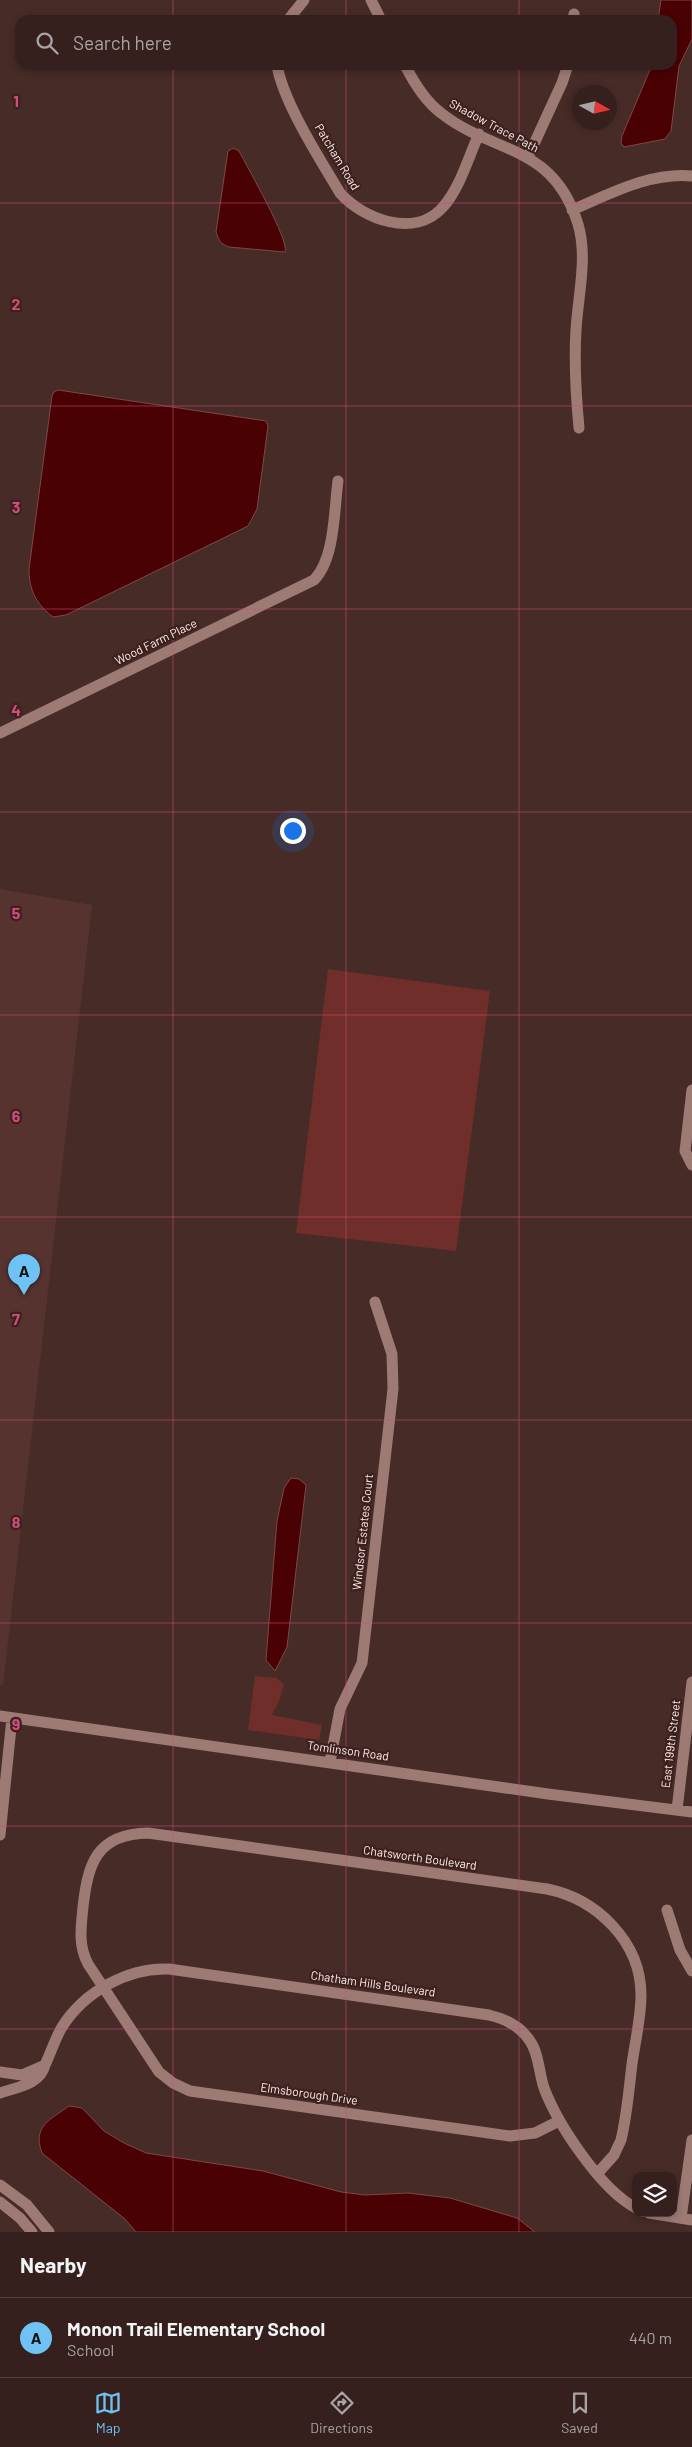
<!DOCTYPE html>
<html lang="en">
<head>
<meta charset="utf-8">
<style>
  body { margin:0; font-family:Barlow,sans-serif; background:#3d2826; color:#f1f3f6 }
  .controls { position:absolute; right:15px; bottom:15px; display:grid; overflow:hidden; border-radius:10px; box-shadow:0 2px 8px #0003 }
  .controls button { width:45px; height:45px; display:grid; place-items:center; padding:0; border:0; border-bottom:1px solid #4f3e3b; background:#35201d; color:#f1f3f6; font:25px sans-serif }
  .compass { position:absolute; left:572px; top:85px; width:45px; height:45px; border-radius:50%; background:#35201d; box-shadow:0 2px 8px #0003; rotate:98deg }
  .you { position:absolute; left:292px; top:830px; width:18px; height:18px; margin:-12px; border:4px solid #fff; border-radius:50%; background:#1a73e8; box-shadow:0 0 0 8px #1a73e833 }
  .badge { display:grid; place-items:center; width:32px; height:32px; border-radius:50%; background:#6fc2f4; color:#111; font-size:16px; font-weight:700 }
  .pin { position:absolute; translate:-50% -41px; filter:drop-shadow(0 1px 2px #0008) }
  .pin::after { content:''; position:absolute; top:26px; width:18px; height:15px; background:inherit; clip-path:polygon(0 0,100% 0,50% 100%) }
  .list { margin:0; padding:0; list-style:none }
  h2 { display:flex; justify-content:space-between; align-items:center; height:65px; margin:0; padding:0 20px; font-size:21px }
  h2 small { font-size:16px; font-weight:400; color:#aaa3a4 }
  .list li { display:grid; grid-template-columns:32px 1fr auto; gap:15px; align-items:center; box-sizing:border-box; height:80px; padding:0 20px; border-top:1px solid #4f3e3b }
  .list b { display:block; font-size:19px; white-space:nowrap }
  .list p { margin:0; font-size:16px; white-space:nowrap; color:#aaa3a4 }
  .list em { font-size:16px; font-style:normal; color:#aaa3a4 }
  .icon { flex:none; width:28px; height:28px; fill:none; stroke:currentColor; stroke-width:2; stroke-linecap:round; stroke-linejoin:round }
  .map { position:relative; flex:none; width:692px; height:2232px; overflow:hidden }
  .search { position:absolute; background:#35201d; box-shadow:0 2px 8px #0003; left:15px; right:15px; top:15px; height:55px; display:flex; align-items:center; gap:12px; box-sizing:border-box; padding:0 18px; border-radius:15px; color:#aaa3a4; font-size:19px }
  .sheet { height:145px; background:#35201d }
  nav { display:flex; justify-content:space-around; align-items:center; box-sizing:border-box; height:70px; border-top:1px solid #4f3e3b; background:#35201d; font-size:14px; color:#aaa3a4 }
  nav a { display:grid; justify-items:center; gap:2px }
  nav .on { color:#6fc2f4 }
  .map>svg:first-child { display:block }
  .built { fill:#56332f }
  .green { fill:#6f2e29 }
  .water { fill:#490103; stroke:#7f4748 }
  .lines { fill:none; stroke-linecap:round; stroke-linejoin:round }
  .minor { stroke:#9e7a75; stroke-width:11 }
  .grid { fill:none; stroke:#d14d7e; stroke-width:1; stroke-opacity:0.55 }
  .labels { text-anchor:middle; stroke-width:4.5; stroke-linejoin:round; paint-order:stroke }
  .street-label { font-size:12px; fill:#feebe8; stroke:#3c211e }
  .grid-label { font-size:16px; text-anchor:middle; font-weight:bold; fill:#d14d7e; stroke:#3c211e; stroke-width:4.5; stroke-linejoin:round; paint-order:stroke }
</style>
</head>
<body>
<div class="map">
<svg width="692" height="2232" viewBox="0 0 692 2232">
  <rect width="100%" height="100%" fill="#472b27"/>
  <!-- built -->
  <path class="built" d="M0,889L92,905L3,1685H0Z"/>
  <!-- green -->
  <path class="green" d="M328,969L490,991L456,1251L296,1233Z
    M255,1676L276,1678L284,1684L279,1701L272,1715L322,1725L319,1740L248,1730Z"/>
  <!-- water -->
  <path class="water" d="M661,0H692V39L679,66L671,131L665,139L624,147L621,143L622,136L652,65H672V20H658Z
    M233,148L239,151C247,167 290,241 285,252L229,247C221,244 219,241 216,232L228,151Z
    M58,390L266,421L268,426L257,509L248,526L66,615L53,617C36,604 29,590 29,569L52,396L54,392Z
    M291,1478L299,1479L306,1485L287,1647L275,1671L266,1660L277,1521L284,1488Z
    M69,2106L82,2108L104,2131L124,2143L146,2153L263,2171L341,2192L365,2195L408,2193L450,2198L517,2218L535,2232H136L125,2219L42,2153C32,2126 50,2120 69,2106Z"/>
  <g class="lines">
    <!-- minor -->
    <path class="minor" d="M371,0L381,20
      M288,20L304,0
      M573,20L574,14
      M277,65C283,102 320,159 340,193C363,219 415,239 443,207C460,188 468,158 479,134
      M405,65C414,83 425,101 441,113C494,155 553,143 578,224C588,258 578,295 576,330C574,362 576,396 579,428
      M528,157L562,83L568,65
      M572,210C610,194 650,172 692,176
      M0,733L314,580C335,559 334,510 338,481
      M692,1090L685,1151L692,1165
      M0,1716L548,1794L692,1812
      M330,1762L340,1709L362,1663L393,1389L392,1354L375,1302
      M677,1810L692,1682
      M0,1835L12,1718
      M667,1910L680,1950L692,1971
      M45,2065C51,2052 55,2039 62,2027C84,1992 128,1967 169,1969L489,2015C506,2019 521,2027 530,2041C539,2054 539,2073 544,2088C558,2125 601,2190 636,2208
      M0,2072L22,2075L45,2065C40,2085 17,2087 0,2093
      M559,2121L535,2133L510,2136L190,2091L173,2083L159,2072L88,1964C78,1945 81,1928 83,1907C88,1864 96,1834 148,1833L547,1889C597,1899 641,1942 641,1995C641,2018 635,2042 632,2064C629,2089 627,2115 621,2140L614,2155L597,2174
      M0,2185L27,2205L49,2232
      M0,2202L20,2218L32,2232
      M649,2213L692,2220
      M681,2218L692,2140"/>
  </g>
  <!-- grid -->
  <path class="grid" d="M173,0V20M346,0V20M519,0V20M173,65V2232M346,65V2232M519,65V2232M0,203H692M0,406H692M0,609H692M0,812H692M0,1015H692M0,1217H692M0,1420H692M0,1623H692M0,1826H692M0,2029H692"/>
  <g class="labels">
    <!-- street labels -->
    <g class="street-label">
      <text transform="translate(494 126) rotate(28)" y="4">Shadow Trace Path</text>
      <text transform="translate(337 157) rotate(59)" y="4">Patcham Road</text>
      <text transform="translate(156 642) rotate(-26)" y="4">Wood Farm Place</text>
      <text transform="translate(363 1532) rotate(-84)" y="4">Windsor Estates Court</text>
      <text transform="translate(671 1744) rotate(-83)" y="4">East 199th Street</text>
      <text transform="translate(348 1751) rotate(8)" y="4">Tomlinson Road</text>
      <text transform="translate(420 1858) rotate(8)" y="4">Chatsworth Boulevard</text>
      <text transform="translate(373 1984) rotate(8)" y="4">Chatham Hills Boulevard</text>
      <text transform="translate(309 2094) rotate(8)" y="4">Elmsborough Drive</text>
    </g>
  </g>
  <g class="grid-label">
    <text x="16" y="107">1</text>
    <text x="16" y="310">2</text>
    <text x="16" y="513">3</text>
    <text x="16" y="716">4</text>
    <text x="16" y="919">5</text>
    <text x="16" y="1122">6</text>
    <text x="16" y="1325">7</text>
    <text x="16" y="1528">8</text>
    <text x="16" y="1730">9</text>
  </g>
</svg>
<div class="controls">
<button><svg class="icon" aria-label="layers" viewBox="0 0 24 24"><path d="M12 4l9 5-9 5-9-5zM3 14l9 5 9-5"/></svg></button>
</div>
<svg class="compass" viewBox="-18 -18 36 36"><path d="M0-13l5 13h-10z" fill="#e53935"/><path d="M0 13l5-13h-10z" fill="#aaa3a4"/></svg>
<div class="you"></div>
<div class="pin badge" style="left:24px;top:1295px">A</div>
<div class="search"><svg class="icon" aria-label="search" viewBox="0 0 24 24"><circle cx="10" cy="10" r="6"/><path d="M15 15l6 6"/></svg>Search here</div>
</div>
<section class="sheet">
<h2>Nearby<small></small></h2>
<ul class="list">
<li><span class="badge">A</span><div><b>Monon Trail Elementary School</b><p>School</p></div><em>440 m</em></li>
</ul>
</section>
<nav>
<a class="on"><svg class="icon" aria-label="map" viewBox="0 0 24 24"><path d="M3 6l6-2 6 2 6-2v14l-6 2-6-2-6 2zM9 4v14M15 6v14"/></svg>Map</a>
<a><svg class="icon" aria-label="directions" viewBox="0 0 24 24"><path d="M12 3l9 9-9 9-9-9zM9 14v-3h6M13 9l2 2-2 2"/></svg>Directions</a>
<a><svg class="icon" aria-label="saved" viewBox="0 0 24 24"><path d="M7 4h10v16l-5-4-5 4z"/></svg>Saved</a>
</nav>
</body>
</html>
